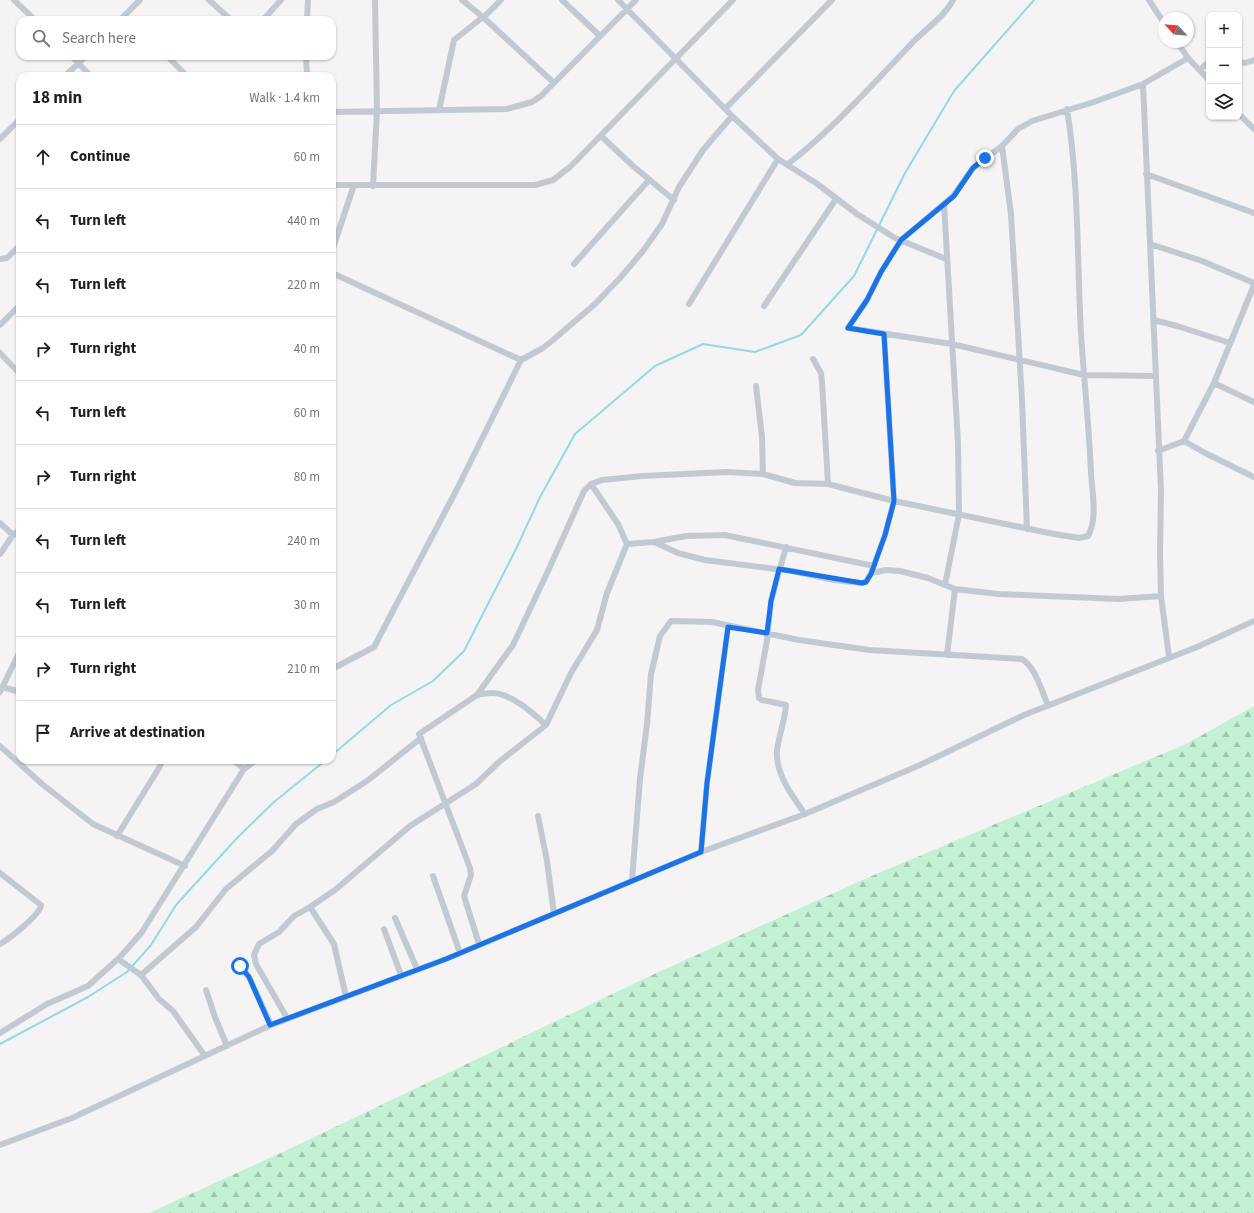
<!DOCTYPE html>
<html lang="en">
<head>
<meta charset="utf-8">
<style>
  body { margin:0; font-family:"Source Sans 3",sans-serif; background:#f2f2f2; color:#202124 }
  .controls { position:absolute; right:12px; top:12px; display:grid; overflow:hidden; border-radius:8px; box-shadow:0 1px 3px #0004 }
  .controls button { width:36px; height:36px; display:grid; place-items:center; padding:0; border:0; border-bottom:1px solid #e0e0e0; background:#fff; color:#202124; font:20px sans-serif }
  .compass { position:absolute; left:1158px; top:12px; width:36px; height:36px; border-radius:50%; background:#fff; box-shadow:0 1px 3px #0004; rotate:296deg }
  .stop { position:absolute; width:12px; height:12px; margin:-9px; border:3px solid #1a73e8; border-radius:50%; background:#fff }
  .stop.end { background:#1a73e8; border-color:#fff; box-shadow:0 1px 4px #0008 }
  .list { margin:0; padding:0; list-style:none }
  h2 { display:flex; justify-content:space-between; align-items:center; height:52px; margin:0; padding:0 16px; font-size:17px }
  h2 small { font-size:13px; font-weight:400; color:#757577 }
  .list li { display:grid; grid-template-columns:26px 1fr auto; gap:12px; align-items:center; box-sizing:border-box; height:64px; padding:0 16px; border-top:1px solid #e0e0e0 }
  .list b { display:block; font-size:15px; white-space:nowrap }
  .list em { font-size:13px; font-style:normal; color:#757577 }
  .icon { flex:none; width:22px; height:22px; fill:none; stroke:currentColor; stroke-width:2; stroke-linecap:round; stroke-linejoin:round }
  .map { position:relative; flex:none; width:1254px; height:1213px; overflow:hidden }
  .search { position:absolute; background:#fff; box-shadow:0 1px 3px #0004; left:16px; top:16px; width:320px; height:44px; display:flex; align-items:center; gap:10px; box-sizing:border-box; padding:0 14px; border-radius:12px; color:#757577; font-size:15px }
  .panel { position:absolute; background:#fff; box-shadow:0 1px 3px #0004; left:16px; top:72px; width:320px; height:692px; border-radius:12px }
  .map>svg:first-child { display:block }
  .forest { fill:url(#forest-firs) }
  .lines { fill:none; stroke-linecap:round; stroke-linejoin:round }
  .stream { stroke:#90daee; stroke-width:2 }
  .minor { stroke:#c1cad2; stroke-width:6 }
  .route { stroke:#1a73e8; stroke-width:5 }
</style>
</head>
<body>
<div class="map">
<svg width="1254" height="1213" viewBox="0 0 1254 1213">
  <defs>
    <pattern id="forest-firs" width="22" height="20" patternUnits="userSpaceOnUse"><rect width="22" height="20" fill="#c3f1d5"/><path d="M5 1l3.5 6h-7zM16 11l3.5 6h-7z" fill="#a0c6b0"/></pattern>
  </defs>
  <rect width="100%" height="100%" fill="#f5f3f3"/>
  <!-- forest -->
  <path class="forest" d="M1254,706V1213H149L283,1152L650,976L867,878L1186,744Z"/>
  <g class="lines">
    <!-- stream -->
    <path class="stream" d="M332,755L391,705L433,681L464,651L516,549L540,497L575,434L655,366L703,344L755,352L801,335L854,276L905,173L954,91L1034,0
      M0,1044L88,997L127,972L151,945L176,905L237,838L274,802L326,760"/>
    <!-- minor -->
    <path class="minor" d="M14,0L35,20
      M209,0L231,20
      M462,0L483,17L554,83
      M562,0L600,36
      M618,0L732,116L778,159L816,183L857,214L895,238L946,259
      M1149,0L1164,23
      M120,20L140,0
      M263,20L281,0
      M307,20L308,0
      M1177,42L1188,58L1209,80
      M71,56L91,76
      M167,56L187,76
      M306,56L307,76
      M1239,62L1245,63L1254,60
      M1200,70L1209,61
      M65,76L86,56
      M1143,84L1161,491L1160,553L1161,596L1169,657
      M725,109L832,0
      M439,110L454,40L488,13L501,0
      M332,112L507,109L532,102L541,96L636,0
      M1239,114L1254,129
      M601,136L633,166L674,200
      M0,139L20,119
      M788,164C834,128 874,83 915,40C927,28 945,16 953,0
      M1146,174L1254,213
      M332,185H535L553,180L570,167L733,0
      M373,186L377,111L375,0
      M944,204L901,240L881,272L867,300L848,328L952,344L1084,375L1155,376
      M1150,244L1202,261L1254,283
      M332,251L354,185
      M0,259L7,258L20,245
      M574,264L649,180
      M332,273L521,360
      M689,304L778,159
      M764,306L836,199
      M1154,320L1177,326L1230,343
      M0,325L20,305
      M0,353L20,374
      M813,359L821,373L822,382L828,484
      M1214,383L1254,402
      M756,386L762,437L763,474
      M1184,441L1207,454L1254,477
      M1158,451L1184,441L1214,383L1254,285
      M0,523L13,535
      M1027,529L1022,400L1011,214L1002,146L1018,129L1032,121L1094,102L1143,84L1188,58
      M654,542L678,553L705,560L792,571L834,580L861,583L866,582L871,573L885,535L894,501L884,334
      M627,544L654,542L686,536L725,535L874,566
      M786,547L771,601L767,640L758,690L759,698L762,700L786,705C785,720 779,735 777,750C775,773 792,796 805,814
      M0,554L13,535L20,530
      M871,573L886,570L900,571L928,578L955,589L998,594L1119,599L1161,596
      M945,585L959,514L958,443L944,204L953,196L973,168L1002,146
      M947,655L955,589
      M332,669L374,647L457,489L521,360L543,348L553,340L595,304L620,278L643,251L662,224L679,187L703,150L732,116
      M2,687L20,692
      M0,692L20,651
      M477,695C482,694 487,693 492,693C511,693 533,713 546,725
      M0,746L42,784L93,824L185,866
      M233,760L244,769
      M538,816L547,861L554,914
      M117,836L159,768L161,764L156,760
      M701,852L707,783L728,627
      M0,873L41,905C40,915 9,939 0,944
      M433,876L460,953
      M632,880L640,779L647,724L651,674L660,636L671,621L712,622L799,640L869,650L1022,659C1036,668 1041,690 1048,705
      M310,907L335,890L410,826L476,784L499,762L546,725L571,673L597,630L607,593L627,544L618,524L591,484
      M395,918L417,969
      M384,929L401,975
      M479,944L464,896L471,875L470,868L419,734L477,695L502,660L513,645L548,571L584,491L591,484L602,480L642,476L727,472L763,474L795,483L828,484L894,501L1054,534L1079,538L1088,536C1098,518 1092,492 1091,473C1089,426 1084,380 1081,334C1077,260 1079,183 1067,109
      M118,959L141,975L159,999L173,1011L205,1056
      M240,966L249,977L271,1025
      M141,975L196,927L226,889L272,851L296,824L317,809L334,802L367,781L421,738
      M206,990L215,1017L227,1046
      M287,1018L256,964L254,955L259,944L279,932L294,916L310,907L334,944L346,997
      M0,1033L47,1004L88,986L120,957L142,932L244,769L256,760
      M0,1145L72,1118L271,1025L446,959L701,852L805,814L920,765L1024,715L1197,647L1254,621"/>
  </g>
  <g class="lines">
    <!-- route -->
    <path class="route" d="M240,966L249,977L270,1025L446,959L701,852L707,783L728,627L767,633L771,601L779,569L862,583L866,582L871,574L885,535L894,501L884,334L848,328L867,300L881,272L901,240L954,196L973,168L985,158"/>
  </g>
</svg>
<div class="controls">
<button>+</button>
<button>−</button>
<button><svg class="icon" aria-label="layers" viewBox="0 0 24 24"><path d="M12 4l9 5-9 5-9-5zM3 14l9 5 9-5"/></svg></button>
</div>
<svg class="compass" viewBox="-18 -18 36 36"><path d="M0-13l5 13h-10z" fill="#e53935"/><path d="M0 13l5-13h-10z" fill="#757577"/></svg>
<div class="stop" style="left:240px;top:966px"></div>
<div class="stop end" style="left:985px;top:158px"></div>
<div class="search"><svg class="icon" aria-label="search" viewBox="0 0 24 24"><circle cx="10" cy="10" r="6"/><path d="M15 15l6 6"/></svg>Search here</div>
<section class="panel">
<h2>18 min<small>Walk · 1.4 km</small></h2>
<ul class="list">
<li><svg class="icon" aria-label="ahead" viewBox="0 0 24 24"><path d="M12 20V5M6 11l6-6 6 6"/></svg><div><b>Continue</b></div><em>60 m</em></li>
<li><svg class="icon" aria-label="left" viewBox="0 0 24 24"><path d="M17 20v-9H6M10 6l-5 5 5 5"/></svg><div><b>Turn left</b></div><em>440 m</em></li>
<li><svg class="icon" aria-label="left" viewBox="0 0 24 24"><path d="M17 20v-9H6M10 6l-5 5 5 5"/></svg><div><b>Turn left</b></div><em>220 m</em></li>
<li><svg class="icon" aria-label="right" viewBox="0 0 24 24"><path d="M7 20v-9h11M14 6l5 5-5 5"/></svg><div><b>Turn right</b></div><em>40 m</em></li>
<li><svg class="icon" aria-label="left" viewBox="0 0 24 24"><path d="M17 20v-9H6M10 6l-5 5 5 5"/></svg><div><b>Turn left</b></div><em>60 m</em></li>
<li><svg class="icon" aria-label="right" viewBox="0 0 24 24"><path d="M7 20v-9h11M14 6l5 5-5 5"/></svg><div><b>Turn right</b></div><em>80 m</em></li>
<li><svg class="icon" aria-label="left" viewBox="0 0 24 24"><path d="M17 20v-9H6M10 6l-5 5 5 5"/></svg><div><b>Turn left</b></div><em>240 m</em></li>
<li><svg class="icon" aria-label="left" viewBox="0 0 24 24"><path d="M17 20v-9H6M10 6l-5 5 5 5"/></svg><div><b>Turn left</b></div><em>30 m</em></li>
<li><svg class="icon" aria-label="right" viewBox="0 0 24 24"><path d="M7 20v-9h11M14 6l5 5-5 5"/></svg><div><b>Turn right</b></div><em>210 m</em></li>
<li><svg class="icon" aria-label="arrive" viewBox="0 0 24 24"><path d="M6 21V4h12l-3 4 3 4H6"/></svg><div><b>Arrive at destination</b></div></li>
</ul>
</section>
</div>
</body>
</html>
